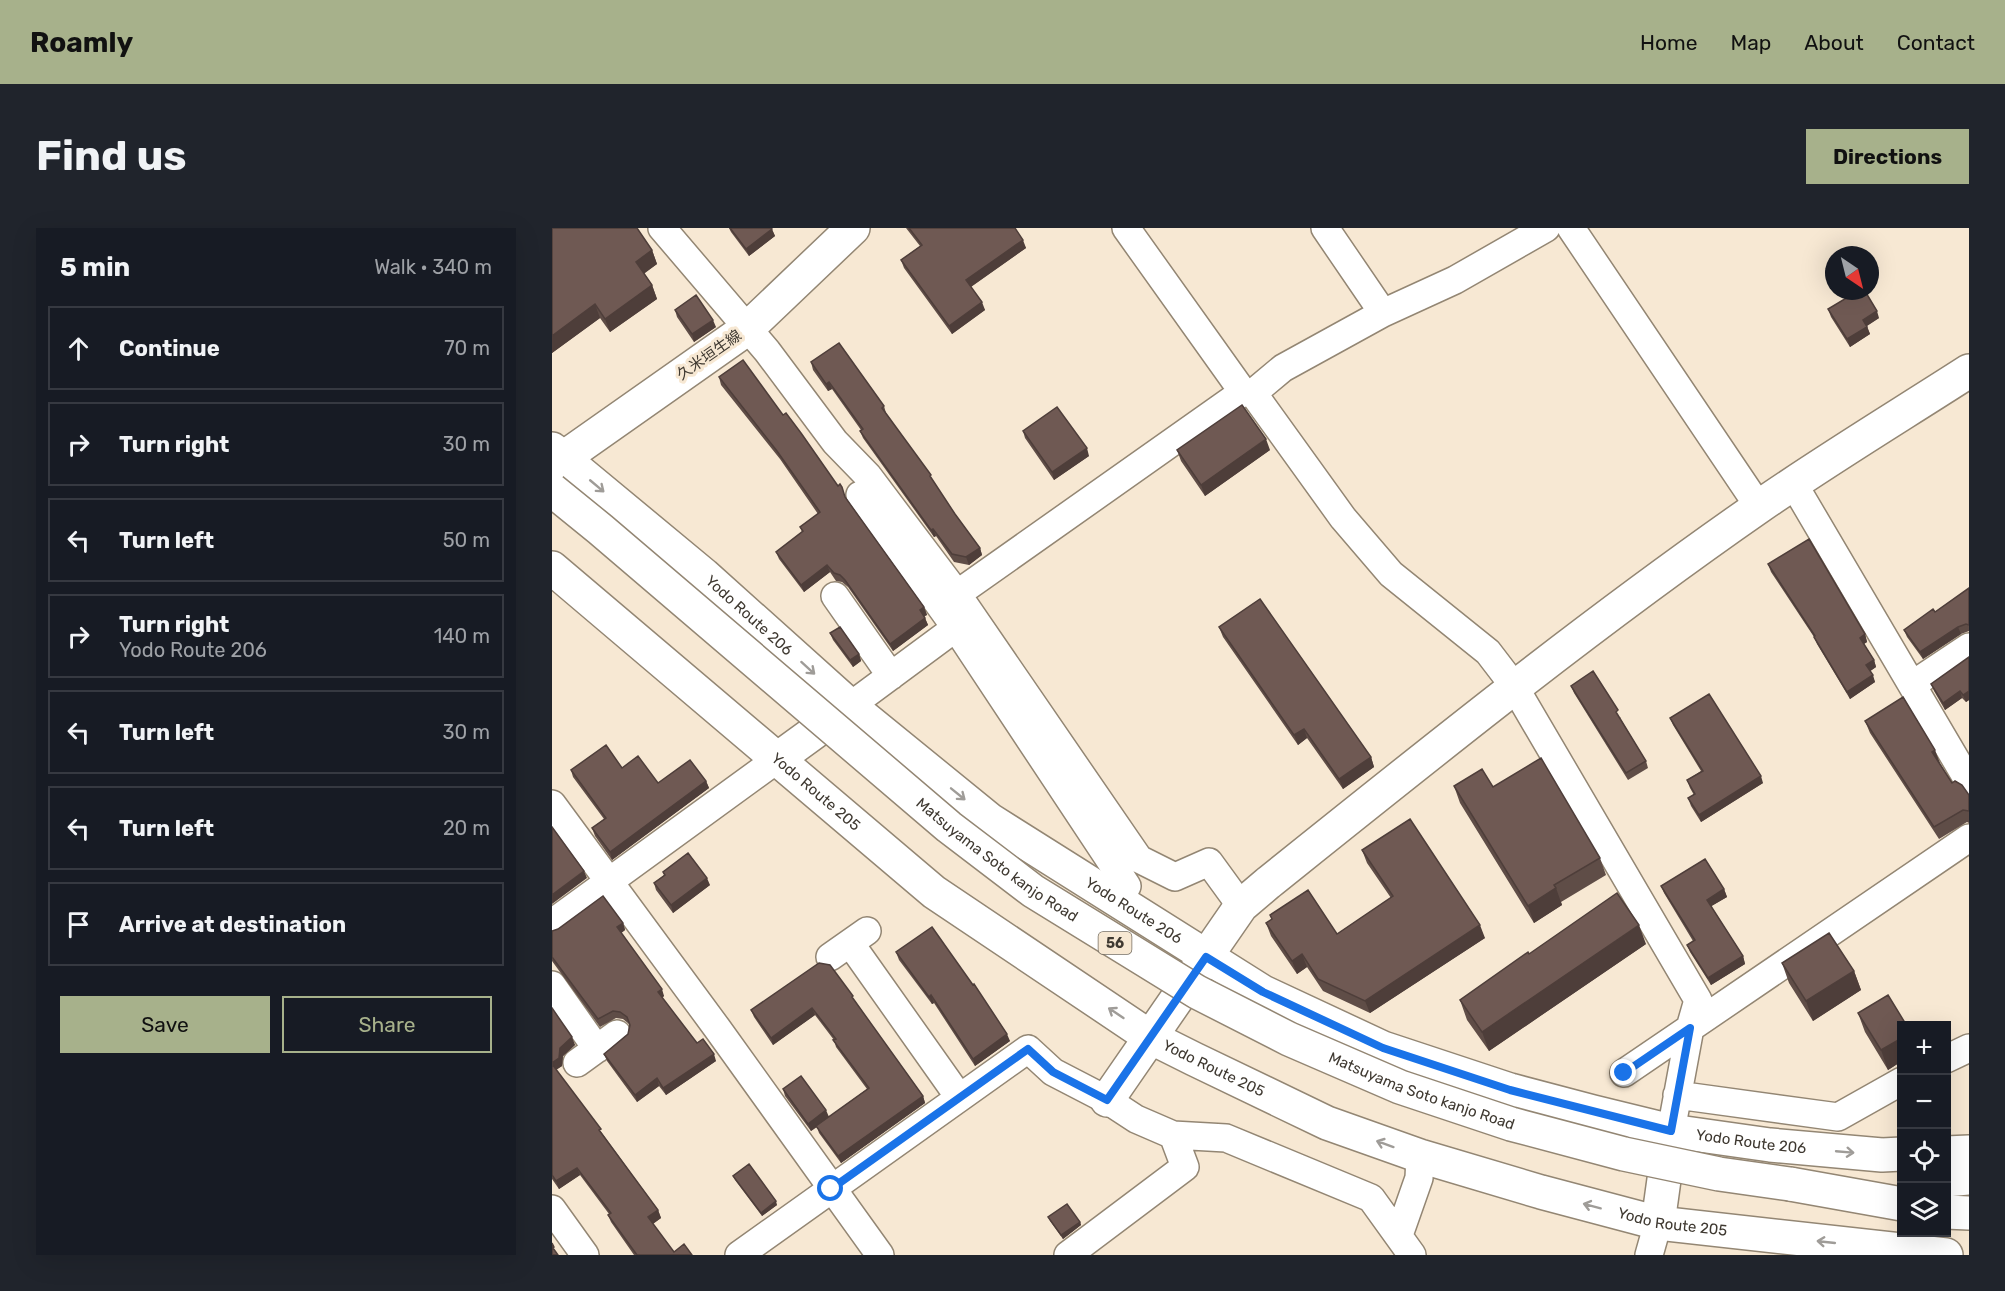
<!DOCTYPE html>
<html lang="en">
<head>
<meta charset="utf-8">
<style>
  body { margin:0; font-family:Rubik,"Noto Sans JP",sans-serif; background:#20242c; color:#f1f3f6 }
  .controls { position:absolute; right:18px; bottom:18px; display:grid; overflow:hidden; border-radius:0px; box-shadow:0 6px 24px #0002 }
  .controls button { width:54px; height:54px; display:grid; place-items:center; padding:0; border:0; border-bottom:2px solid #363941; background:#171b24; color:#f1f3f6; font:30px sans-serif }
  .compass { position:absolute; left:1273px; top:18px; width:54px; height:54px; border-radius:50%; background:#171b24; box-shadow:0 6px 24px #0002; rotate:145deg }
  .stop { position:absolute; width:18px; height:18px; margin:-14px; border:4px solid #1a73e8; border-radius:50%; background:#fff }
  .stop.end { background:#1a73e8; border-color:#fff; box-shadow:0 2px 6px #0008 }
  .list { margin:0; padding:0; list-style:none }
  h2 { display:flex; justify-content:space-between; align-items:center; height:78px; margin:0; padding:0 24px; font-size:26px }
  h2 small { font-size:20px; font-weight:400; color:#9ea1a6 }
  .list li { display:grid; grid-template-columns:39px 1fr auto; gap:18px; align-items:center; box-sizing:border-box; height:84px; margin:0 12px 12px; padding:0 12px; border:2px solid #363941; border-radius:0px }
  .list b { display:block; font-size:22px; white-space:nowrap }
  .list p { margin:0; font-size:20px; white-space:nowrap; color:#9ea1a6 }
  .list em { font-size:20px; font-style:normal; color:#9ea1a6 }
  .actions { display:flex; gap:12px; padding:18px 24px }
  .actions a { flex:1; padding:14px 0; border:2px solid #a7b18b; border-radius:0px; text-align:center; font-size:21px; color:#a7b18b }
  .actions .main { background:#a7b18b; color:#111 }
  .icon { flex:none; width:33px; height:33px; fill:none; stroke:currentColor; stroke-width:2; stroke-linecap:round; stroke-linejoin:round }
  .map { position:relative; flex:none; width:1417px; height:1027px; overflow:hidden; border-radius:0px }
  header { display:flex; align-items:center; gap:36px; box-sizing:border-box; height:84px; padding:0 30px; background:#a7b18b; color:#111 }
  header strong { font-size:28px }
  nav { display:flex; gap:33px; margin-inline-start:auto; font-size:21px }
  .intro { display:flex; align-items:center; justify-content:space-between; box-sizing:border-box; height:144px; padding:0 36px }
  h1 { margin:0; font-size:42px }
  .button { padding:15px 27px; border-radius:0px; background:#a7b18b; color:#111; font-size:21px; font-weight:700 }
  main { display:flex; gap:36px; padding:0 36px }
  aside { flex:1; background:#171b24; border-radius:0px; box-shadow:0 6px 24px #0002 }
  .map>svg:first-child { display:block }
  .lines { fill:none; stroke-linecap:round; stroke-linejoin:round }
  .minor-casing { stroke:#938673; stroke-width:30 }
  .tertiary-casing { stroke:#938673; stroke-width:36 }
  .secondary-casing { stroke:#938673; stroke-width:36 }
  .motorway-casing { stroke:#938673; stroke-width:36 }
  .minor { stroke:#fff; stroke-width:27 }
  .tertiary { stroke:#fff; stroke-width:33 }
  .secondary { stroke:#fff; stroke-width:33 }
  .motorway { stroke:#fff; stroke-width:33 }
  .motorway-bridge-casing { stroke:#938673; stroke-width:36; stroke-linecap:butt }
  .motorway-bridge { stroke:#fff; stroke-width:33 }
  .wall { fill:#5f4d47 }
  .shaded-wall { fill:#4e3e3a }
  .building { fill:#6f5953; stroke:#4e3e3a; stroke-width:1.5 }
  .oneway { stroke:#9f9c98 }
  .route { stroke:#1a73e8; stroke-width:8 }
  .labels { text-anchor:middle; stroke-width:6; stroke-linejoin:round; paint-order:stroke }
  .shield { fill:#f7e8d3; stroke:#766e62; stroke-width:1.5 }
  .shield-label { font-size:14px; font-weight:bold; fill:#3f3931 }
  .street-label { font-size:15px; fill:#3f3931; stroke:#f7e8d3 }
</style>
</head>
<body>
<header>
<strong>Roamly</strong>
<nav><a>Home</a><a>Map</a><a>About</a><a>Contact</a></nav>
</header>
<div class="intro"><h1>Find us</h1><a class="button">Directions</a></div>
<main>
<aside>
<h2>5 min<small>Walk · 340 m</small></h2>
<ul class="list">
<li><svg class="icon" aria-label="ahead" viewBox="0 0 24 24"><path d="M12 20V5M6 11l6-6 6 6"/></svg><div><b>Continue</b></div><em>70 m</em></li>
<li><svg class="icon" aria-label="right" viewBox="0 0 24 24"><path d="M7 20v-9h11M14 6l5 5-5 5"/></svg><div><b>Turn right</b></div><em>30 m</em></li>
<li><svg class="icon" aria-label="left" viewBox="0 0 24 24"><path d="M17 20v-9H6M10 6l-5 5 5 5"/></svg><div><b>Turn left</b></div><em>50 m</em></li>
<li><svg class="icon" aria-label="right" viewBox="0 0 24 24"><path d="M7 20v-9h11M14 6l5 5-5 5"/></svg><div><b>Turn right</b><p>Yodo Route 206</p></div><em>140 m</em></li>
<li><svg class="icon" aria-label="left" viewBox="0 0 24 24"><path d="M17 20v-9H6M10 6l-5 5 5 5"/></svg><div><b>Turn left</b></div><em>30 m</em></li>
<li><svg class="icon" aria-label="left" viewBox="0 0 24 24"><path d="M17 20v-9H6M10 6l-5 5 5 5"/></svg><div><b>Turn left</b></div><em>20 m</em></li>
<li><svg class="icon" aria-label="arrive" viewBox="0 0 24 24"><path d="M6 21V4h12l-3 4 3 4H6"/></svg><div><b>Arrive at destination</b></div></li>
</ul>
<div class="actions"><a class="main">Save</a><a>Share</a></div>
</aside>
<div class="map">
<svg width="1417" height="1027" viewBox="0 0 1417 1027">
  <rect width="100%" height="100%" fill="#f7e8d3"/>
  <g class="lines">
    <defs>
      <path id="minor" d="M110,0L215,123L283,214L316,248L405,366L587,631L623,649L657,634L689,678
        M574,0L691,164L701,165L791,290L839,346L936,424L962,458L1146,772L1138,800L1119,903
        M773,0L831,85
        M1019,0L1207,279
        M701,165L731,140L831,85L903,52L994,0
        M1241,255L1417,554
        M308,267L404,400L575,658
        M405,366L691,164
        M283,368L339,448
        M1360,457L1417,419
        M298,478L417,390
        M0,576L165,800L328,1027
        M0,695L224,532
        M298,715L407,869
        M278,729L315,703
        M0,757L45,821
        M1394,831L1417,820
        M25,835L65,806
        M1072,845L1417,610
        M1125,867L1286,889L1350,853
        M0,981L33,1027
        M847,1007L867,950L868,928
        M187,1027L476,821L501,844L555,872L584,891L621,907L674,910L819,970L860,1027
        M516,1027L633,939L621,907
        M1097,1027L1106,995"/>
      <g id="tertiary">
        <path id="s1" d="M0,221L152,347L298,478L438,592L711,764L831,820L958,862L1041,884L1119,903L1218,917L1330,927L1350,926"/>
        <path id="s2" d="M0,340L382,664L598,809L642,831L775,895L868,928L989,964L1106,995L1394,1027"/>
        <path d="M224,532L297,479"/>
        <path d="M555,872L689,678L716,655C877,526 1038,396 1208,278C1276,231 1347,188 1417,143"/>
        <path d="M1394,925L1417,924"/>
        <path d="M1106,995L1118,908"/>
      </g>
      <path id="secondary" d="M0,238L196,100L301,0"/>
      <path id="motorway" d="M1394,952L1417,950
        M1238,956L1350,976
        M1394,984L1417,985"/>
    </defs>
    <!-- minor casing -->
    <use href="#minor" class="minor-casing"/>
    <!-- tertiary casing -->
    <use href="#tertiary" class="tertiary-casing"/>
    <!-- secondary casing -->
    <use href="#secondary" class="secondary-casing"/>
    <!-- motorway casing -->
    <use href="#motorway" class="motorway-casing"/>
    <!-- minor -->
    <use href="#minor" class="minor"/>
    <!-- tertiary -->
    <use href="#tertiary" class="tertiary"/>
    <!-- secondary -->
    <use href="#secondary" class="secondary"/>
    <!-- motorway -->
    <use href="#motorway" class="motorway"/>
    <defs>
      <g id="motorway-bridge">
        <path id="s3" d="M0,262L48,301L397,599L481,663L645,764L737,811L848,859L959,896L1072,926L1167,946L1238,956"/>
      </g>
    </defs>
    <!-- motorway-bridge casing -->
    <use href="#motorway-bridge" class="motorway-bridge-casing"/>
    <!-- motorway-bridge -->
    <use href="#motorway-bridge" class="motorway-bridge"/>
  </g>
  <!-- wall -->
  <path class="wall" d="M0,0L100,22L105,36L92,45L100,57L105,71L58,104L48,90L0,125Z
    M177,0H219L223,8L197,28L179,4Z
    M354,0H463L474,20L419,59L433,82L400,106L352,40L349,32L368,18Z
    M1276,81L1327,90L1315,98L1318,106L1298,119L1279,89Z
    M123,82L164,99L142,114L125,89Z
    M259,134L332,178L334,185L403,286L428,320L430,327L417,337L402,334L384,308L382,309L311,210L308,203L309,202L280,161L276,163L261,142Z
    M167,149L231,187L294,270L372,379L375,387L372,388L376,397L341,423L296,359L290,354L284,353L278,344L252,364L227,331L224,324L250,304L248,299L266,286L228,231L169,157Z
    M471,203L537,228L502,252L473,210Z
    M625,222H718L653,268L629,233Z
    M1216,336L1313,406L1315,414L1312,416L1322,432L1324,439L1318,443L1323,454L1298,471L1265,416L1262,409L1219,344Z
    M1417,360V403L1409,406L1371,431L1355,409L1352,402L1383,384Z
    M667,399L819,529L822,539L791,561L755,510L746,517L671,409Z
    M278,405L307,426L309,433L301,439L281,412Z
    M1417,429V472L1414,474L1410,470L1393,482L1382,463L1379,456Z
    M1019,458L1069,490H1068L1094,533L1096,540L1076,552L1022,465Z
    M1118,490L1211,555L1149,594L1139,578L1136,570L1142,567L1138,560L1135,552L1149,543L1121,497Z
    M1313,493L1388,535L1400,555L1417,567V595L1415,594L1387,611L1318,505Z
    M70,540L106,555L154,553L157,560L60,632L43,608L40,600L52,591L21,549L19,542Z
    M902,558L941,559L1048,630L1054,647L1009,674L1010,677L982,695L908,575Z
    M810,622L933,710L818,785L771,763L755,739L745,746L719,708L714,695L720,691L718,687L785,706L839,670L815,635Z
    M111,644L158,657L121,685L104,662L102,655L112,647Z
    M1109,658L1172,661L1175,669L1159,678L1191,728L1193,736L1159,757L1138,724L1135,717L1141,713L1112,665Z
    M71,695L73,702L69,705L112,768L110,770L145,815L164,833L114,867L107,858L85,874L55,833L52,826L76,806L77,796L71,791L64,790L48,799L0,733V703Z
    M1094,716L937,823L915,792L908,772L977,726Z
    M344,724L458,813L423,838L382,775L380,776L347,732Z
    M1230,735L1302,743L1309,762L1261,793L1237,755Z
    M304,775L371,868L373,875L289,935L267,905L265,899L259,903L233,868L231,861L277,889L315,861L284,819L282,812L263,787L221,817L202,789L199,782Z
    M0,780L23,817L11,828L10,838L4,842L106,982L109,990L101,996L122,1024L140,1027H82L59,994L56,987L57,986L28,947L7,961L0,951Z
    M1306,785L1350,798V833L1336,842L1313,804Z
    M181,948L225,977L210,988L183,952Z
    M496,989L528,994L529,997L511,1011L498,993Z"/>
  <!-- shaded-wall -->
  <path class="shaded-wall" d="M220,1L223,8L197,28L194,21Z
    M471,12L474,20L417,60L414,52Z
    M100,22L105,36L89,48L84,34Z
    M100,57L105,71L58,104L53,91Z
    M430,74L433,82L400,106L397,98Z
    M43,76L48,90L0,125V108Z
    M1325,83L1327,90L1313,99L1311,92Z
    M161,92L164,99L142,114L140,106Z
    M1315,99L1318,106L1298,119L1295,111Z
    M277,154L280,161L276,163L274,156Z
    M714,211L718,222L653,268L649,257Z
    M535,220L537,228L502,252L500,244Z
    M381,301L384,308L382,309L379,302Z
    M428,320L430,327L417,337L414,329Z
    M275,337L278,344L252,364L249,357Z
    M372,379L375,387L371,389L368,382Z
    M373,390L376,397L341,423L338,416Z
    M1406,399L1409,406L1371,431L1368,424Z
    M1313,406L1315,414L1310,417L1308,410Z
    M307,426L309,433L301,439L298,432Z
    M1322,432L1324,439L1317,444L1314,437Z
    M1321,447L1323,454L1298,471L1295,464Z
    M1408,463L1410,470L1393,482L1391,475Z
    M1417,463V472L1414,474L1411,467Z
    M752,501L755,510L746,517L742,507Z
    M1383,522L1388,535L1385,537L1380,524Z
    M819,529L822,539L791,561L787,551Z
    M1209,548L1211,555L1149,594L1147,587Z
    M154,553L157,560L60,632L58,624Z
    M32,643L35,650L0,676V667Z
    M155,650L158,657L121,685L119,677Z
    M1004,660L1010,677L982,695L976,678Z
    M1172,661L1175,669L1158,679L1155,672Z
    M71,695L73,702L68,706L65,699Z
    M928,697L933,710L818,785L813,773Z
    M1087,697L1094,716L937,823L930,804Z
    M750,726L755,739L745,746L740,733Z
    M1191,728L1193,736L1159,757L1156,750Z
    M1302,743L1309,762L1261,793L1254,773Z
    M110,761L112,768L108,771L106,764Z
    M379,767L382,775L380,776L377,769Z
    M260,780L263,787L221,817L219,810Z
    M455,806L458,813L423,838L421,831Z
    M20,809L23,817L11,828L10,838L2,843L0,835L8,820Z
    M1350,810V833L1336,842L1329,822Z
    M162,826L164,833L114,867L111,860Z
    M105,850L107,858L85,874L83,867Z
    M371,868L373,875L289,935L286,928Z
    M274,882L277,889L259,903L256,896Z
    M25,940L28,947L7,961L4,953Z
    M224,973L225,977L210,988L209,985Z
    M106,982L109,990L99,997L96,989Z
    M528,994L529,997L511,1011L509,1007Z"/>
  <!-- building -->
  <path class="building" d="M0,0H85L100,22L84,34L100,57L53,91L43,76L0,108Z
    M178,0H219L220,1L194,21Z
    M357,0H463L471,12L414,52L430,74L397,98L349,32L370,17Z
    M1306,63H1313L1325,83L1311,92L1315,99L1295,111L1276,81Z
    M144,67L161,92L140,106L123,82Z
    M287,115L332,178L330,180L379,247L378,248L403,286L428,320L414,329L400,326L381,301L379,302L308,203L311,201L277,154L274,156L259,134Z
    M191,132L231,187L234,185L249,205L286,258L288,256L290,259L293,269L372,379L368,382L373,390L338,416L293,352L288,347L282,345L275,337L249,357L224,324L251,303L248,299L268,284L225,223L167,149Z
    M690,177L714,211L649,257L625,222Z
    M505,179L535,220L500,244L471,203Z
    M1257,311L1313,406L1308,410L1322,432L1314,437L1321,447L1295,464L1262,409L1263,408L1216,336Z
    M1417,360V397L1414,396L1406,399L1368,424L1352,402L1381,381L1383,384Z
    M708,371L819,529L787,551L752,501L742,507L667,399Z
    M288,399L307,426L298,432L278,405Z
    M1417,429V463L1411,467L1408,463L1391,475L1379,456Z
    M1041,443L1066,482L1064,484L1094,533L1074,545L1019,458Z
    M1157,466L1209,548L1147,587L1136,570L1143,566L1135,552L1151,543L1118,490Z
    M1351,469L1383,522L1380,524L1400,555L1403,553L1410,557L1417,567V583L1411,582L1382,599L1313,493Z
    M54,517L70,540L86,528L106,555L138,532L154,553L58,624L40,600L54,590L19,542Z
    M989,530L1048,630L1002,657L1004,660L976,678L902,558L930,541L941,559Z
    M858,591L928,697L813,773L766,751L750,726L740,733L714,695L720,691L718,687L756,662L785,706L841,668L810,622Z
    M0,599L32,643L0,667Z
    M136,625L155,650L119,677L102,655L113,647L111,644Z
    M1153,631L1172,661L1155,672L1191,728L1156,750L1135,717L1143,712L1109,658Z
    M1065,665L1087,697L930,804L908,772L976,724L977,726Z
    M51,668L71,695L65,699L110,761L106,764L145,815L151,811L162,826L111,860L105,850L83,867L52,826L76,806L78,797L75,789L68,784L61,783L46,791L0,729V703L6,701Z
    M380,699L421,757L422,756L455,806L421,831L379,767L377,769L344,724Z
    M1277,705L1302,743L1254,773L1230,735Z
    M267,735L278,737L301,768L300,769L371,868L286,928L264,898L317,860L281,812L284,811L260,780L219,810L199,782Z
    M1336,767L1355,798H1350V810L1329,822L1306,785Z
    M0,780L20,809L8,820L7,830L0,835Z
    M0,836L49,901L47,902L106,982L96,989L122,1024L132,1016L140,1027H85L56,987L59,985L25,940L4,953L0,947Z
    M249,848L274,882L256,896L231,861Z
    M197,936L224,973L209,985L181,948Z
    M515,976L528,994L509,1007L496,989Z
    M0,1015L2,1019L1,1020L6,1027H0Z"/>
  <!-- one-way arrows -->
  <defs><path id="oneway-shaft" d="M-6 0H5M1.5-3L5.5 0L1.5 3" fill="none" stroke-width="1.6" stroke-linecap="round" stroke-linejoin="round" transform="scale(1.5)"/></defs>
  <g class="oneway">
    <use href="#oneway-shaft" transform="translate(45 258) rotate(40)"/>
    <use href="#oneway-shaft" transform="translate(256 440) rotate(42)"/>
    <use href="#oneway-shaft" transform="translate(406 566) rotate(39)"/>
    <use href="#oneway-shaft" transform="translate(564 785) rotate(-146)"/>
    <use href="#oneway-shaft" transform="translate(833 916) rotate(-160)"/>
    <use href="#oneway-shaft" transform="translate(1293 924) rotate(5)"/>
    <use href="#oneway-shaft" transform="translate(1040 978) rotate(-165)"/>
    <use href="#oneway-shaft" transform="translate(1274 1014) rotate(-174)"/>
  </g>
  <g class="lines">
    <!-- route -->
    <path class="route" d="M279,961L476,821L501,844L555,872L654,729L711,764L831,820L958,862L1119,903L1138,800L1072,845"/>
  </g>
  <g class="labels">
    <!-- shield labels -->
    <rect class="shield" x="546.5" y="704" width="33" height="22" rx="4.5"/>
    <g class="shield-label">
      <text x="563" y="720">56</text>
    </g>
    <!-- street labels -->
    <g class="street-label">
      <text transform="translate(157 127) rotate(-35)" y="5">久米垣生線</text>
      <text dy="5" stroke="none"><textPath href="#s1" startOffset="258">Yodo Route 206</textPath></text>
      <text dy="5" stroke="none"><textPath href="#s2" startOffset="346">Yodo Route 205</textPath></text>
      <text dy="5" stroke="none"><textPath href="#s3" startOffset="579">Matsuyama Soto kanjo Road</textPath></text>
      <text dy="5" stroke="none"><textPath href="#s1" startOffset="744">Yodo Route 206</textPath></text>
      <text dy="5" stroke="none"><textPath href="#s2" startOffset="832">Yodo Route 205</textPath></text>
      <text dy="5" stroke="none"><textPath href="#s3" startOffset="1065">Matsuyama Soto kanjo Road</textPath></text>
      <text dy="5" stroke="none"><textPath href="#s1" startOffset="1410">Yodo Route 206</textPath></text>
      <text dy="5" stroke="none"><textPath href="#s2" startOffset="1318">Yodo Route 205</textPath></text>
    </g>
  </g>
</svg>
<div class="controls">
<button>+</button>
<button>−</button>
<button><svg class="icon" aria-label="locate" viewBox="0 0 24 24"><circle cx="12" cy="12" r="6"/><path d="M12 2v4M12 18v4M2 12h4M18 12h4"/></svg></button>
<button><svg class="icon" aria-label="layers" viewBox="0 0 24 24"><path d="M12 4l9 5-9 5-9-5zM3 14l9 5 9-5"/></svg></button>
</div>
<svg class="compass" viewBox="-18 -18 36 36"><path d="M0-13l5 13h-10z" fill="#e53935"/><path d="M0 13l5-13h-10z" fill="#9ea1a6"/></svg>
<div class="stop" style="left:279px;top:961px"></div>
<div class="stop end" style="left:1072px;top:845px"></div>
</div>
</main>
</body>
</html>
